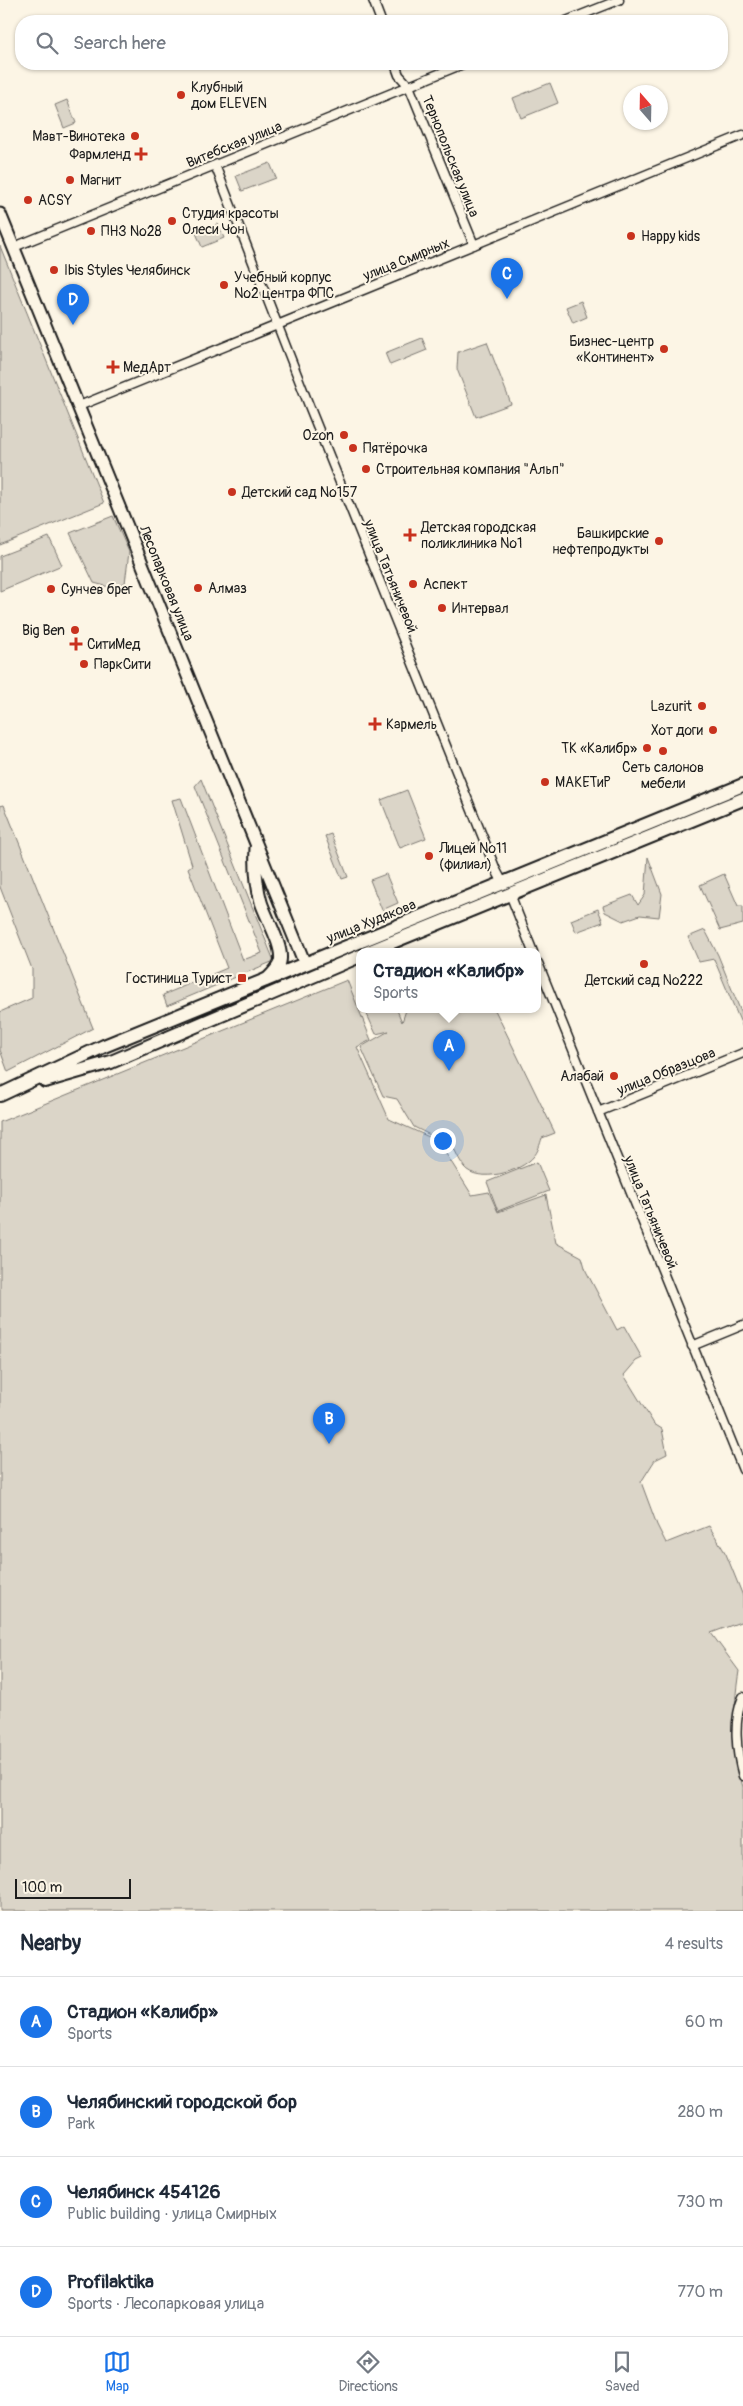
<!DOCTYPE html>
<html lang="en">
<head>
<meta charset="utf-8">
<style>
  body { margin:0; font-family:Pangolin,sans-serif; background:#f2f2f3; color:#1f2937 }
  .compass { position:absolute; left:623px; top:85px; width:45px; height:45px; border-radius:50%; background:#fff; box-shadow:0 1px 4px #0004; rotate:340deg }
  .scale { position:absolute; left:15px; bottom:12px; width:116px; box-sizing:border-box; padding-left:5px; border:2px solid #1c1c1c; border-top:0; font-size:14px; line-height:18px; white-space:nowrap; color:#1c1c1c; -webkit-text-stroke:4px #fcf5e5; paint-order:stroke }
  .you { position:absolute; left:442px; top:1140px; width:18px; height:18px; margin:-12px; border:4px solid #fff; border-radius:50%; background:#1a73e8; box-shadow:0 0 0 8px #1a73e833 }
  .badge { display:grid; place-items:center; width:32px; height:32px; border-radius:50%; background:#1a73e8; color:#fff; font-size:16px; font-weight:700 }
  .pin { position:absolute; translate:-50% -41px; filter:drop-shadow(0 1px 2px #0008) }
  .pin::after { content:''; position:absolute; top:26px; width:18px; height:15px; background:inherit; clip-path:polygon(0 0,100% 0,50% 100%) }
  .popup { position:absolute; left:356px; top:948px; width:185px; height:65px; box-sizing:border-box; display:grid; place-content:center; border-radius:10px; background:#fff; filter:drop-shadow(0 1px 4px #0005); font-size:16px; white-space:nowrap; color:#747a83 }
  .popup b { font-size:19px; color:#1f2937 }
  .popup::after { content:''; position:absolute; left:50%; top:100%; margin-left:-10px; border:10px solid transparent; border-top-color:#fff }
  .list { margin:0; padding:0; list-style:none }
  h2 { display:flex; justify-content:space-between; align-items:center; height:65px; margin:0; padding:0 20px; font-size:21px }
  h2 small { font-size:16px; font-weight:400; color:#747a83 }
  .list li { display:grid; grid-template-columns:32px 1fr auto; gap:15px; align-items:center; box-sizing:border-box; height:90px; padding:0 20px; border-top:1px solid #e0e1e3 }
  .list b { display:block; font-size:19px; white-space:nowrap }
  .list p { margin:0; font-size:16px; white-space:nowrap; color:#747a83 }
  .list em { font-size:16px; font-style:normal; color:#747a83 }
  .icon { flex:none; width:28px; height:28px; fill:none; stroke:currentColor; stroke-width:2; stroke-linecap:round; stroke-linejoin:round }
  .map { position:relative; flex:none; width:743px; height:1911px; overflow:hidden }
  .search { position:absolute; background:#fff; box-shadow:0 1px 4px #0004; left:15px; right:15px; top:15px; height:55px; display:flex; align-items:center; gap:12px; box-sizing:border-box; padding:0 18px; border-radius:20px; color:#747a83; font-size:19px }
  .sheet { height:425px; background:#fff }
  nav { display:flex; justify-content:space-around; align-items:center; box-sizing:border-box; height:70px; border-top:1px solid #e0e1e3; background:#fff; font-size:14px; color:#747a83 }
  nav a { display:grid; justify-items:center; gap:2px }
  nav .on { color:#1a73e8 }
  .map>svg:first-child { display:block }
  .green { fill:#dbd5c8; stroke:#7c7872 }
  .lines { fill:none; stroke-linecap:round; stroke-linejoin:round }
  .minor-casing { stroke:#1c1c1c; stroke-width:11 }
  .secondary-casing { stroke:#1c1c1c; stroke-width:15 }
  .primary-casing { stroke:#1c1c1c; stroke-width:16 }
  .minor { stroke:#fcf5e5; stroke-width:8 }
  .secondary { stroke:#fcf5e5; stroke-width:11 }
  .primary { stroke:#fcf5e5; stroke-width:12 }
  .poi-dot { fill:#c8321e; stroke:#fcf5e5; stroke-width:2 }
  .labels { text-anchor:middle; stroke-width:4; stroke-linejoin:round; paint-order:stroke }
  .poi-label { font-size:14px; fill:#1c1c1c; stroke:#fcf5e5; text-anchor:start }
  .street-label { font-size:14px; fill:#1c1c1c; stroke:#fcf5e5 }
</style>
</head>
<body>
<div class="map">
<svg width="743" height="1911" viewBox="0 0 743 1911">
  <rect width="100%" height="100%" fill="#fcf5e5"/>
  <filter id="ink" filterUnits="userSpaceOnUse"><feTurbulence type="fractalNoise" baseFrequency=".02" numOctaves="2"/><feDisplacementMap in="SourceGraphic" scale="10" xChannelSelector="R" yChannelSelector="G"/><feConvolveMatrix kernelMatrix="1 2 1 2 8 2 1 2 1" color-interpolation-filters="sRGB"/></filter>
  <g filter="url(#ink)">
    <!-- green -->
    <path class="green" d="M550,83L558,103L521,118L513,98Z
      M67,100L76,123L64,128L55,105Z
      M270,163L276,178L242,191L236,176Z
      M218,224L224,238L202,247L196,233Z
      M0,246L104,503L0,545Z
      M581,301L587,317L573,323L566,307Z
      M422,338L427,350L390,365L385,353Z
      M487,342L511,404L476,417L457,369L458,352Z
      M113,516L129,552L125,583L109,587L94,583L70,533Z
      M49,537L62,565L0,591V556Z
      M201,779L274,961L167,1006L163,995L227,968L188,868L192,865L172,800L181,798L243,960L262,953L195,786Z
      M407,790L426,838L400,848L381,800Z
      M4,805L93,1028L8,1072L0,1050V1012L32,998V969L0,887V806Z
      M331,834L348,877L342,879L325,836Z
      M648,857L662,894L659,917L640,915L623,921L605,912L603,906L632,895L638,905L645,895Z
      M386,874L398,903L382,910L370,880Z
      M724,874L738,906H743V924L720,930L700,885Z
      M598,909L603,922L576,932L571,920Z
      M705,930L718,955L743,1017V1028L714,959L699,962L688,937Z
      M347,980L371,1040L357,1047L389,1119L438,1141L472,1195L489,1192L498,1212L546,1195L556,1243L582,1257L586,1271L617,1330L624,1326L642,1358L636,1361L624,1375L654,1424L662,1429L667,1454L655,1460L641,1482L657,1525L666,1543L709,1526L726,1554L743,1596V1621L711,1633L739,1671C733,1708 732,1750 743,1787V1911H0V1122Z
      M365,1010H397L402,1022L406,1010H495L555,1133L542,1138C540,1144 538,1152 534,1156C522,1172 478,1184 464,1167C457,1157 452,1143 446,1132L434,1137L414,1127L397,1099L383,1096L361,1047L389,1031L376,1034Z
      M537,1162L549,1191L498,1211L487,1182Z"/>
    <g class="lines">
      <defs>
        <path id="minor" d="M373,0L381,21
          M566,21L619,0
          M395,64L399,75L409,86L474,245
          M215,165L310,408L496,870L503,883
          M14,247L463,64
          M79,406L743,135
          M510,894L533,952
          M538,963L743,1470
          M598,1112L743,1053
          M692,1346L743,1325
          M743,1697C733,1720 736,1751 743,1776"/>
        <path id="secondary" d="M0,214L305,964
          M256,848C255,867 256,884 261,902C266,918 284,947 280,962C278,969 271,975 266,980"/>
        <path id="primary" d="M368,952L743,799
          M45,1081L111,1062L360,956
          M0,1095L104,1046L743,785"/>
      </defs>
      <!-- minor casing -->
      <use href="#minor" class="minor-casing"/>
      <!-- secondary casing -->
      <use href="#secondary" class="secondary-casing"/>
      <!-- primary casing -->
      <use href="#primary" class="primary-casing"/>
      <!-- minor -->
      <use href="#minor" class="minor"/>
      <!-- secondary -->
      <use href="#secondary" class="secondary"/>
      <!-- primary -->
      <use href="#primary" class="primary"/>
    </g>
  </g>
  <!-- markers -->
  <g class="poi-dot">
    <circle cx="181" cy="95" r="5"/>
    <circle cx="135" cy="136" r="5"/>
    <path d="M138.5 146.5h5v5h5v5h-5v5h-5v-5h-5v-5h5z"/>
    <circle cx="70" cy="180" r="5"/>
    <circle cx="28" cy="200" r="5"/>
    <circle cx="172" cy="221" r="5"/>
    <circle cx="91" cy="231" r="5"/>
    <circle cx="631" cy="236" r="5"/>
    <circle cx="54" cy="270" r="5"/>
    <circle cx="224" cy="285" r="5"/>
    <circle cx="664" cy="349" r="5"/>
    <path d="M110.5 359.5h5v5h5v5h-5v5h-5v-5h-5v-5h5z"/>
    <circle cx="344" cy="435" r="5"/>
    <circle cx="353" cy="448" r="5"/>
    <circle cx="366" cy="469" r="5"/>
    <circle cx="232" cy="492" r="5"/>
    <path d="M407.5 527.5h5v5h5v5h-5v5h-5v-5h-5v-5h5z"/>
    <circle cx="659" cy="541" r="5"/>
    <circle cx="413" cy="584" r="5"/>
    <circle cx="198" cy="588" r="5"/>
    <circle cx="51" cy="589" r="5"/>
    <circle cx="442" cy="608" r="5"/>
    <circle cx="75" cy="630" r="5"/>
    <path d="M73.5 636.5h5v5h5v5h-5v5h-5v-5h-5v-5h5z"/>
    <circle cx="84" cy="664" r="5"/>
    <circle cx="702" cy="706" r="5"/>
    <path d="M372.5 716.5h5v5h5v5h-5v5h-5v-5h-5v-5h5z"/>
    <circle cx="713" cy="730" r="5"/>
    <circle cx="647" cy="748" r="5"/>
    <circle cx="663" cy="751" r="5"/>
    <circle cx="545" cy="782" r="5"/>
    <circle cx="429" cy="856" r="5"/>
    <circle cx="644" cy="964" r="5"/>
    <rect x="237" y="973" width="10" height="10" rx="2.5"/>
    <circle cx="614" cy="1076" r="5"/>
  </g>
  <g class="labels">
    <!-- poi labels -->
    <g class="poi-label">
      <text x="191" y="92">Клубный<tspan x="191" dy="16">дом ELEVEN</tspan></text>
      <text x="125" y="141" text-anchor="end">Мавт-Винотека</text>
      <text x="131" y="159" text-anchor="end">Фармленд</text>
      <text x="80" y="185">Магнит</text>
      <text x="38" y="205">ACSY</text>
      <text x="182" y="218">Студия красоты<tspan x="182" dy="16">Олеси Чон</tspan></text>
      <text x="101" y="236">ПНЗ №28</text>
      <text x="641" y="241">Happy kids</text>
      <text x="64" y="275">Ibis Styles Челябинск</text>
      <text x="234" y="282">Учебный корпус<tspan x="234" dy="16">№2 центра ФПС</tspan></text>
      <text x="654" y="346" text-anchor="end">Бизнес-центр<tspan x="654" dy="16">«Континент»</tspan></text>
      <text x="123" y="372">МедАрт</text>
      <text x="334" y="440" text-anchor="end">Ozon</text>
      <text x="363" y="453">Пятёрочка</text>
      <text x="376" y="474">Строительная компания "Альп"</text>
      <text x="242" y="497">Детский сад №157</text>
      <text x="421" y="532">Детская городская<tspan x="421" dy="16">поликлиника №1</tspan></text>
      <text x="649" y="538" text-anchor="end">Башкирские<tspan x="649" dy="16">нефтепродукты</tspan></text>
      <text x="423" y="589">Аспект</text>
      <text x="208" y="593">Алмаз</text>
      <text x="61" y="594">Сунчев брег</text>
      <text x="452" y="613">Интервал</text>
      <text x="65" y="635" text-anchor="end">Big Ben</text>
      <text x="87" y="649">СитиМед</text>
      <text x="94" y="669">ПаркСити</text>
      <text x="692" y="711" text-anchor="end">Lazurit</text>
      <text x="386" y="729">Кармель</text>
      <text x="703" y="735" text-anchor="end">Хот доги</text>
      <text x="637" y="753" text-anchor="end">ТК «Калибр»</text>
      <text x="663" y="772" text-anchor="middle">Сеть салонов<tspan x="663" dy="16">мебели</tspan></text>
      <text x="555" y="787">МАКЕТиР</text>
      <text x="439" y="853">Лицей №11<tspan x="439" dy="16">(филиал)</tspan></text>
      <text x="232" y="983" text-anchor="end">Гостиница Турист</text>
      <text x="644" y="985" text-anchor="middle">Детский сад №222</text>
      <text x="604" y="1081" text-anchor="end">Алабай</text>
    </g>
    <!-- street labels -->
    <g class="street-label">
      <text transform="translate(234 144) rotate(-22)" y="5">Витебская улица</text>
      <text transform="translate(451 156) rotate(68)" y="5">Тернопольская улица</text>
      <text transform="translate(406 259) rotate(-22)" y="5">улица Смирных</text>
      <text transform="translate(391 576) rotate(68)" y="5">улица Татьяничевой</text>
      <text transform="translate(167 583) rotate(68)" y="5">Лесопарковая улица</text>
      <text transform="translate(371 921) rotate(-22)" y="5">улица Худякова</text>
      <text transform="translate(666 1071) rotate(-22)" y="5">улица Образцова</text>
      <text transform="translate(651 1212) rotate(68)" y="5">улица Татьяничевой</text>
    </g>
  </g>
</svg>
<svg class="compass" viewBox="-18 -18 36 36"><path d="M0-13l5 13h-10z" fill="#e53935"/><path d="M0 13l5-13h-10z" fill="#747a83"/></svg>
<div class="scale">100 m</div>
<div class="you"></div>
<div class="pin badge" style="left:449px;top:1071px">A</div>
<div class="popup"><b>Стадион «Калибр»</b>Sports</div>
<div class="pin badge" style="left:329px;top:1444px">B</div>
<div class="pin badge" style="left:507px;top:299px">C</div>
<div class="pin badge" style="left:73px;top:325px">D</div>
<div class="search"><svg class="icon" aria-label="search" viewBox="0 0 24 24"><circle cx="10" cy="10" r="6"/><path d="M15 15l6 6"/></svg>Search here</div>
</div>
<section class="sheet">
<h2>Nearby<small>4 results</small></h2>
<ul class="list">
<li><span class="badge">A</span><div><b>Стадион «Калибр»</b><p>Sports</p></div><em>60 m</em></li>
<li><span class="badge">B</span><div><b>Челябинский городской бор</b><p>Park</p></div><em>280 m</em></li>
<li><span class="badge">C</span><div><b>Челябинск 454126</b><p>Public building · улица Смирных</p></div><em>730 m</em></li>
<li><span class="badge">D</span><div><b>Profilaktika</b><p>Sports · Лесопарковая улица</p></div><em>770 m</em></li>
</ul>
</section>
<nav>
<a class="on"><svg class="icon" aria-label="map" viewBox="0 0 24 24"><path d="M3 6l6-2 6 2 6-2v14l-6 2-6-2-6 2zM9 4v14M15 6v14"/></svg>Map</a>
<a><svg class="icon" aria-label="directions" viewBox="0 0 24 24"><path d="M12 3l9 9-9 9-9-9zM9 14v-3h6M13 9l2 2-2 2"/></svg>Directions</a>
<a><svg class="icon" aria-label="saved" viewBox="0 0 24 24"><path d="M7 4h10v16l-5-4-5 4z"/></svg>Saved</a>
</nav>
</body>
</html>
